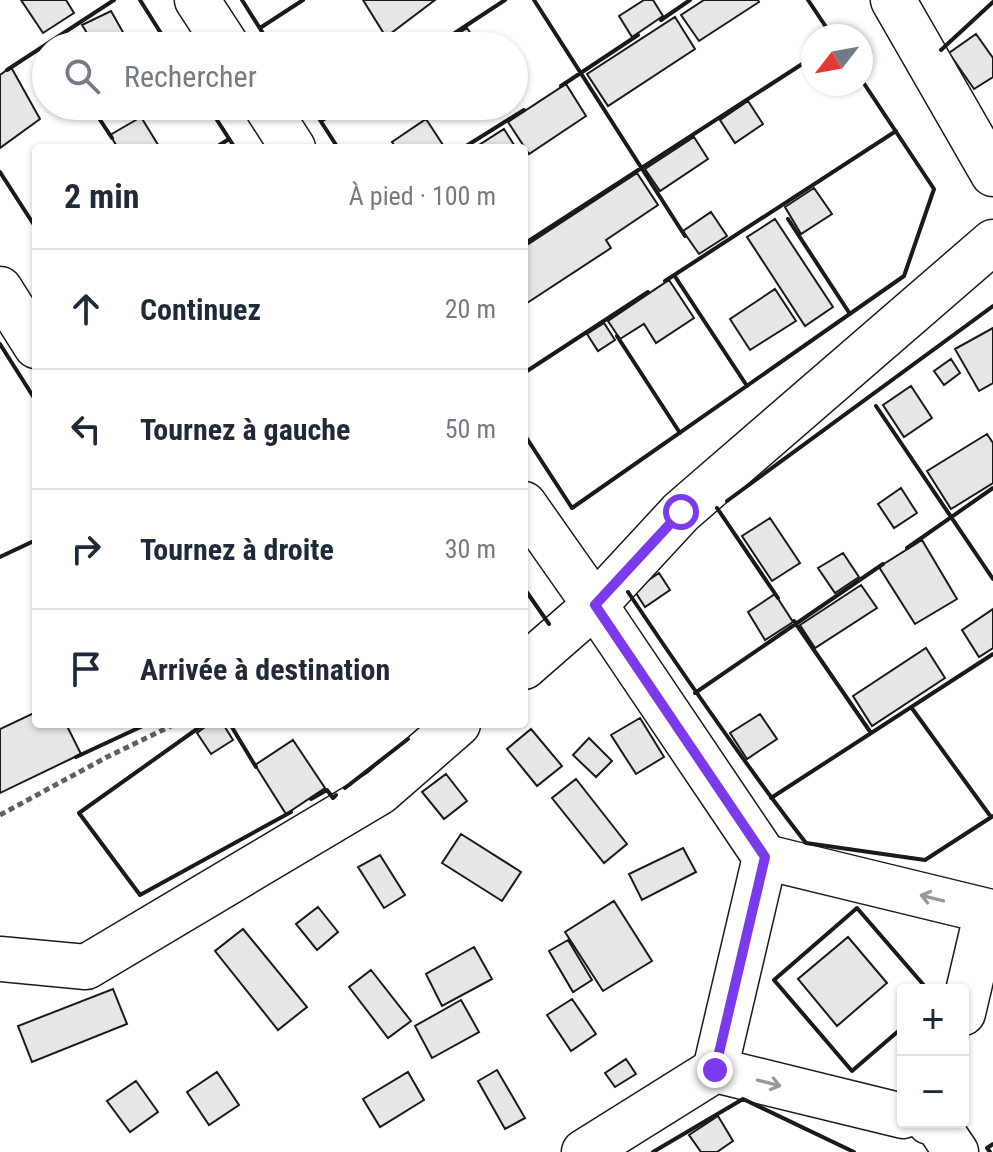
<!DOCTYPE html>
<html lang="fr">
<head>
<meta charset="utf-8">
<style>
  body { margin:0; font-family:"Roboto Condensed",sans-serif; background:#f6f6f7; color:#1f2937 }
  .controls { position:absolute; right:24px; bottom:24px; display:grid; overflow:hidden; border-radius:8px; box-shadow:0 2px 6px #0004 }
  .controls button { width:72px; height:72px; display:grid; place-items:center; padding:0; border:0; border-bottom:2px solid #e0e1e3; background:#fff; color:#1f2937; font:40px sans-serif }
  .compass { position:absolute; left:801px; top:24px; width:72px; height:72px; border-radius:50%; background:#fff; box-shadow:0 2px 6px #0004; rotate:239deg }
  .stop { position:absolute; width:24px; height:24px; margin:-18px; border:6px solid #7c3aed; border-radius:50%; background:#fff }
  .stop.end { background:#7c3aed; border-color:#fff; box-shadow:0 2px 8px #0008 }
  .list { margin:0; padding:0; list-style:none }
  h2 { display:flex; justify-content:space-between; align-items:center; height:104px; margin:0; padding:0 32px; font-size:34px }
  h2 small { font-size:26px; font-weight:400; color:#747a83 }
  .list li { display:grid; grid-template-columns:52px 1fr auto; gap:24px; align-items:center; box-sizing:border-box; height:120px; padding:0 32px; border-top:2px solid #e0e1e3 }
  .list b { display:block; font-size:30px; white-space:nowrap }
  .list em { font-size:26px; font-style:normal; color:#747a83 }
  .icon { flex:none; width:44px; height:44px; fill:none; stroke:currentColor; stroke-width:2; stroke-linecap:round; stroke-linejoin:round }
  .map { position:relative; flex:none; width:993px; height:1152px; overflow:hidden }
  .search { position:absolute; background:#fff; box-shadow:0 2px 6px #0004; left:32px; top:32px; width:496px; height:88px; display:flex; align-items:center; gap:20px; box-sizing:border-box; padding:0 28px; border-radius:44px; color:#747a83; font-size:30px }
  .panel { position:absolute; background:#fff; box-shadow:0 2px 6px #0004; left:32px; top:144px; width:496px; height:584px; border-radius:8px }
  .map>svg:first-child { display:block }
  .building { fill:#e6e6e6; stroke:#1a1a1a; stroke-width:2 }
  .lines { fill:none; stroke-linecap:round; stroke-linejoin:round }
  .minor-casing { stroke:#1a1a1a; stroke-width:47 }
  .path { stroke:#5f5f5f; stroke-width:5; stroke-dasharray:6 4; stroke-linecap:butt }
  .minor { stroke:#fff; stroke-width:44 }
  .wall { stroke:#1a1a1a; stroke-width:4 }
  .oneway { stroke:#989898 }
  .route { stroke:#7c3aed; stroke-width:10 }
</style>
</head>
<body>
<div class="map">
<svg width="993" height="1152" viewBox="0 0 993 1152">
  <rect width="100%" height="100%" fill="#fff"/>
  <!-- building -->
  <path class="building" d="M21,0H66L74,13L43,33Z
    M363,0H435L386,37Z
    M644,0H653L663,16L632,37L619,16Z
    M704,0H758L759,2L699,41L681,15Z
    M111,11L128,41L119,46H95L82,25Z
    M675,17L695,49L608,106L587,74Z
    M467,28L479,46H439Z
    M976,34L993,58V77L974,89L949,53Z
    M11,67L40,119L0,148V75Z
    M566,84L586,116L529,154L508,122Z
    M748,101L763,124L735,143L720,120Z
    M141,117L160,148H118L110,135Z
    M426,119L445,148H396L392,142Z
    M504,129L516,148H477L476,147Z
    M694,137L708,159L660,191L645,169Z
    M637,173L658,205L606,240L611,248L524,305V247Z
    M814,188L832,214L801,234L785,207Z
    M711,212L727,236L699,254L683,231Z
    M775,219L833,307L805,326L747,237Z
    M669,280L694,318L656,343L644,324L620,339L608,321Z
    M775,289L796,321L750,350L730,319Z
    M604,323L615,340L598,351L587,334Z
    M993,328V383L979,391L955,349Z
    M951,359L960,373L944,385L934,371Z
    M911,386L932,418L904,437L883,405Z
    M987,434L993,443V483L951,509L927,471Z
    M901,488L917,513L894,528L878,504Z
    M770,518L800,563L772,581L742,536Z
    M922,540L957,599L915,624L879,567Z
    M843,553L859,577L835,593L818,568Z
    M659,573L670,590L645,607L634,590Z
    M861,585L877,608L815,648L800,625Z
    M775,594L793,622L765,640L748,612Z
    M993,609V648L979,657L962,630Z
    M926,648L945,678L872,726L853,696Z
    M36,712V724H66L81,754L0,793V729Z
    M760,714L777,739L747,759L730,733Z
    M640,718L664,757L636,774L611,735Z
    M209,724H223L233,740L211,754L197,733Z
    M531,729L562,766L537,786L507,749Z
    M589,738L612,761L596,777L573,755Z
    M293,740L325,788L286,814L255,765Z
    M446,774L467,801L444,819L422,792Z
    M576,779L627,844L604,863L552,798Z
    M461,834L521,872L502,901L442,863Z
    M683,848L696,872L642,900L629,874Z
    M380,855L405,895L384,908L358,867Z
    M614,901L652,961L603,991L565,932Z
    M318,907L338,932L317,950L296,924Z
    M243,929L307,1007L278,1030L215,951Z
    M848,937L887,983L837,1026L798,979Z
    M568,940L592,980L573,992L549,951Z
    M474,947L492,979L442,1006L426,974Z
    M371,970L411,1021L388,1038L349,987Z
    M113,989L127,1024L32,1062L18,1026Z
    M572,999L596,1034L571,1051L547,1015Z
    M461,1000L479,1032L432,1058L415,1026Z
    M626,1059L636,1074L615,1087L605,1073Z
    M497,1070L525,1118L505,1129L478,1081Z
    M217,1072L239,1105L209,1125L187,1092Z
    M408,1072L424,1100L380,1127L363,1099Z
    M136,1081L158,1112L130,1132L107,1101Z
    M718,1116L733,1141L717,1152H701L689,1135Z"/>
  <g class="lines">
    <defs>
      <path id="minor" d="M197,0L227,46
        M893,0L993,174
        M266,106L293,148
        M0,289L36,346
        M524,504L595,605L765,857L987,911L963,1013
        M524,667L595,605L681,512L993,242
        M765,857L715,1070L903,1116
        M0,959L86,967L380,792L458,724
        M929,1122L937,1124L956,1152
        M584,1152L715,1070"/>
    </defs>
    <!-- minor casing -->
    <use href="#minor" class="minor-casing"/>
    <!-- path -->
    <path class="path" d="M0,815L107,757L175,724"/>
    <!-- minor -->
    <use href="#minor" class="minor"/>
    <!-- wall -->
    <path class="wall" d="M140,0L169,46
      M242,0L271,46
      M534,0L685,236
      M808,0L832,36
      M661,20L690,0
      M260,28L303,0
      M435,46L505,0
      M941,50L993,2
      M7,70L114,0
      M561,86L638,35
      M91,106L112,138
      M208,106L235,148
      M311,106L338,148
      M321,121L343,106
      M215,148L229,139
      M463,148L524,110
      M0,172L36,228
      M788,219L850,314
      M524,244L813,57
      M674,275L747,386
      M665,281L896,131
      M617,336L680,433
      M0,344L36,401
      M524,373L648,292
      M876,406L993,579
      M524,434L572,508L904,276L934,189L861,79
      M727,501L993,306
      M717,508L778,598
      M907,548L993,488
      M0,557L36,540
      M524,588L549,624
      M628,592C685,677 743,762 806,843L925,860L993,816
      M794,621L871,733
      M695,693L883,564
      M911,707L991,817
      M204,724L79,813L140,895L291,812
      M230,724L256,767
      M76,757L147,724
      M345,788L408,739
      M771,798L993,654
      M311,799L327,790L333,798L336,795
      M903,1027L852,1071L774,980L857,908L928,990
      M653,1152L743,1099L854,1152
      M990,1152L987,1148L993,1144"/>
  </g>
  <!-- one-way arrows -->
  <defs><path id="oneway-shaft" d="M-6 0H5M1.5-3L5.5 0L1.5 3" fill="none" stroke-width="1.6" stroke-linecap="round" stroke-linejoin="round" transform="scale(2)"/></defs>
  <g class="oneway">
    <use href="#oneway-shaft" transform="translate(932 898) rotate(-166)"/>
    <use href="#oneway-shaft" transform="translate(769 1083) rotate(14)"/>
  </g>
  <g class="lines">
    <!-- route -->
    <path class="route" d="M681,512L595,605L765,857L715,1070"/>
  </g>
</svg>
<div class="controls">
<button>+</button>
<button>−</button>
</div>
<svg class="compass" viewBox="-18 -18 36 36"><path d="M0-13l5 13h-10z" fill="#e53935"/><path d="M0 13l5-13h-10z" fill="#747a83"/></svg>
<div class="stop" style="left:681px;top:512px"></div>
<div class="stop end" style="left:715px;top:1070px"></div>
<div class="search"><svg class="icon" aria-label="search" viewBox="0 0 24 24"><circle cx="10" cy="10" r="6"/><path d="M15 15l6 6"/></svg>Rechercher</div>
<section class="panel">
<h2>2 min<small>À pied · 100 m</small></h2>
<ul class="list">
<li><svg class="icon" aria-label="ahead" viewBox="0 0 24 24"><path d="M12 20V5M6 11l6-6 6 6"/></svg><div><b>Continuez</b></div><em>20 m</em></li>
<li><svg class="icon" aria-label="left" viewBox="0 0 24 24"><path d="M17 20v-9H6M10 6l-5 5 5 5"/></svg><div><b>Tournez à gauche</b></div><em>50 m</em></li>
<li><svg class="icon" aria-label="right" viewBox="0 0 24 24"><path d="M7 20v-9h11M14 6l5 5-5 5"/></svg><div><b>Tournez à droite</b></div><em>30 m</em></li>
<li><svg class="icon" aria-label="arrive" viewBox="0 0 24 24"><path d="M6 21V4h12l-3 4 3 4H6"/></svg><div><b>Arrivée à destination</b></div></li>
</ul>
</section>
</div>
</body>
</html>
